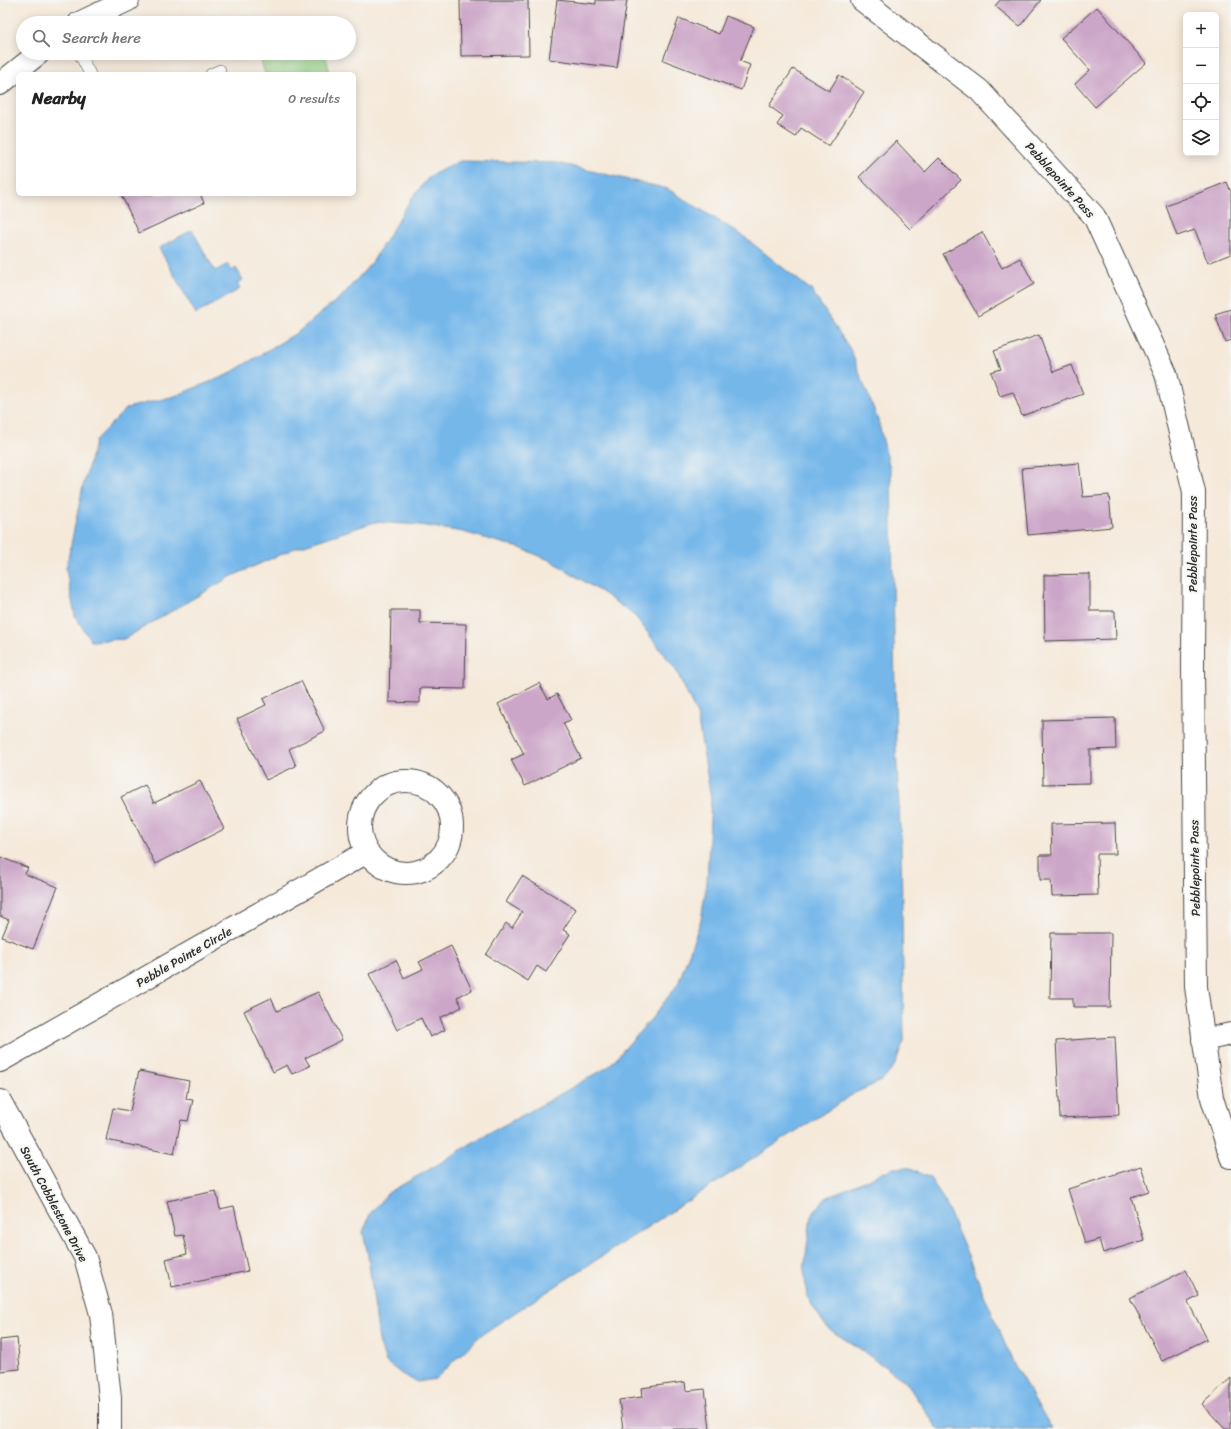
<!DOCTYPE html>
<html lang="en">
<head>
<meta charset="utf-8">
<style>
  body { margin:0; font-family:Sriracha,sans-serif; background:#f2f2f2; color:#222 }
  .controls { position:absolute; right:12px; top:12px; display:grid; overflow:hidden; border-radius:6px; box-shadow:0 2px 10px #0003 }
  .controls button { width:36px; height:36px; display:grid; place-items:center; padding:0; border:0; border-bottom:1px solid #e0e0e0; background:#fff; color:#222; font:20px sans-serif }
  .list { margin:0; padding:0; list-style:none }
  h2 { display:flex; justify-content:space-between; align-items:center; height:52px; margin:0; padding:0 16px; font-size:17px }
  h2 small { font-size:13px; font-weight:400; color:#767676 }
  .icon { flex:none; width:22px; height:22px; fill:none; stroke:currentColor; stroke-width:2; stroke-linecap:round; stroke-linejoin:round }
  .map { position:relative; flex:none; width:1231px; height:1429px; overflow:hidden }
  .search { position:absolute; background:#fff; box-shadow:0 2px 10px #0003; left:16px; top:16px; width:340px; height:44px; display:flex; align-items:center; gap:10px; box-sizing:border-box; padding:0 14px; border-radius:22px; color:#767676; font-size:15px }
  .panel { position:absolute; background:#fff; box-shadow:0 2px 10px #0003; left:16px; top:72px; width:340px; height:124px; border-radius:6px }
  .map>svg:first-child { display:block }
  .green { fill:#99d68b; stroke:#62805b }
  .water { fill:#76b7ea; stroke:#50718a }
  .building { fill:#cca6c8 }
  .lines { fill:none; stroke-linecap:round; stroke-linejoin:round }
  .lane-casing { stroke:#494845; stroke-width:12 }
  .street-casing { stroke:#494845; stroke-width:24 }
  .lane { stroke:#fff; stroke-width:11 }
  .street { stroke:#fff; stroke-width:22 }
  .labels { text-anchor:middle; stroke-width:4; stroke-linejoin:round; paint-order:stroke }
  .street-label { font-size:12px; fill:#2b2b2b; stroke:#f6f6f2 }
</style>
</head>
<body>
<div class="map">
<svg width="1231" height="1429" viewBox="0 0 1231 1429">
  <rect width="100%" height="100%" fill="#f6f6f2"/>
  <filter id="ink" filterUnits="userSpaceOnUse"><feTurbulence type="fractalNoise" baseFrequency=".025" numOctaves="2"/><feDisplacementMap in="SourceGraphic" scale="8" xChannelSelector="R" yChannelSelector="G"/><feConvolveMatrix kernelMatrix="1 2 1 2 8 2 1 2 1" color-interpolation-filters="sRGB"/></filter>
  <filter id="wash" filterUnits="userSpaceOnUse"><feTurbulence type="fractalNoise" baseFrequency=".012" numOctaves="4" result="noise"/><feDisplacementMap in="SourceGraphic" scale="16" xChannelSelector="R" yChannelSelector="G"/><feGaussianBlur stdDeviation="0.9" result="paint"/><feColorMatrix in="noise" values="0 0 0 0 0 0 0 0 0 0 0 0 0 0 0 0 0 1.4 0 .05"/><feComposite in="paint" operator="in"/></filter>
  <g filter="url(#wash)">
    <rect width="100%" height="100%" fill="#f5e9da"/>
    <!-- green -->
    <path class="green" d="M259,53H325L330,74H265Z"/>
    <!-- water -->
    <path class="water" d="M460,161L557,163L668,189L743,236L811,290L850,349L878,420L891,473L896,746L901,848L904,1041L894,1067L883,1080L855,1093L508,1317L481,1335L435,1379L417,1382L403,1375L386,1362L379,1341L368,1255L363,1232L370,1214L388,1193L437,1165L483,1136L525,1114L608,1067L652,1018L678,984L701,920L707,882L711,798L697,715L676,670L635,616L604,594L552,561L520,548L463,532L420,525L375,522L295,548L230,577L124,639L91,641L75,616L66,569L83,486L96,439L127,408L175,396L227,375L298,332L342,296L373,261L411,199L430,176Z
      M192,230L215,271L228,264L232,271L236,268L243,280L237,283L240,289L196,314L159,248Z
      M893,1168H911L930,1178L945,1202L1013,1363L1052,1429H938L905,1381L857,1347L827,1328L807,1297L804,1270L811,1216L826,1198Z"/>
    <g id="blocks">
      <!-- building -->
      <path class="building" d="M460,0H528L529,55L461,56Z
        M557,0L596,4V0H627L617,68L549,59Z
        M1000,0H1041L1020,26L995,6Z
        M1097,7L1146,63L1095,107L1075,84L1090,70L1061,38Z
        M726,16L754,27L740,61L750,65L741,90L663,60L679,18L719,34Z
        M793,69L829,91L839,75L864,92L829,146L801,128L796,137L777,125L783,116L769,106Z
        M896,141L925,172L939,158L961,180L910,229L859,177Z
        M1227,182L1231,192V254L1208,263L1195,230L1177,236L1166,206Z
        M121,194H200L204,203L139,233Z
        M982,232L1002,268L1020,258L1034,284L978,316L943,254Z
        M1231,309V340L1225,342L1215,314Z
        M1039,335L1053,372L1072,365L1083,394L1022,416L1013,392L1000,396L991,372L1001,369L994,351Z
        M1079,463L1083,497L1109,495L1112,527L1028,535L1022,468Z
        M1090,574V611H1115L1116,639L1045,641L1044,575Z
        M391,610H420V623L466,624L465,689L420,688V703L389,702Z
        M301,681L325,731L289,749L296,766L266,780L237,719L266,705L263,699Z
        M539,683L548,699L557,694L571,720L563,723L581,758L525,786L511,760L524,754L498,704Z
        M1115,718L1116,749L1090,750V783L1043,784L1042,720Z
        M200,781L224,829L155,864L121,797L145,785L154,803Z
        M1115,823L1116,854H1097L1098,895L1052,896L1051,880H1040V855H1052L1051,824Z
        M0,857L28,868L25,874L58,887L33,949L2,937L9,920L0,916Z
        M522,876L576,909L563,930L570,934L546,972L537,966L528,981L486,955L506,923L512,928L522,912L506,902Z
        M1051,933H1111L1110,1007H1073V998H1050Z
        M451,946L472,990L457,997L462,1007L440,1018L445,1030L430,1037L421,1018L397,1030L369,974L396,960L404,978L423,969L419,962Z
        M318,992L342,1040L305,1058L310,1066L292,1074L287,1065L273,1072L244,1011L271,998L277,1011Z
        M1115,1037L1119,1115L1060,1118L1056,1041Z
        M139,1071L189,1081L186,1099L193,1100L188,1121L181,1120L174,1154L106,1140L113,1108L130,1111Z
        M1141,1166L1149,1191L1131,1197L1144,1240L1103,1253L1099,1239L1085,1243L1068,1189Z
        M216,1191L220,1209L234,1206L248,1271L172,1287L166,1259L187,1254L183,1235L175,1236L167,1201Z
        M1186,1270L1199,1296L1188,1302L1207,1339L1162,1361L1130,1298Z
        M17,1338L20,1369L0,1371V1340Z
        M1231,1378V1429H1225L1202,1404Z
        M685,1382L686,1391L705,1389L710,1429H623L619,1400L642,1397L641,1388Z"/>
    </g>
  </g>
  <g filter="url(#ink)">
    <use href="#blocks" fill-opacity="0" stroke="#494845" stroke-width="1"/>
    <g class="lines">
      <defs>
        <path id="lane" d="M79,53L90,74
          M211,74L220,70"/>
        <path id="street" d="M862,0L979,90L1094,216L1166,374L1194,492L1193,666L1196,987L1212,1098L1231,1157
          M79,23L128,0
          M0,84L39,53
          M360 827a46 46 0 1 1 92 0a46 46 0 1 1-92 0Z
          M1203,1040L1231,1034
          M0,1061L367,852
          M0,1101L85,1257L101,1314L110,1398V1429"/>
      </defs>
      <!-- lane casing -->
      <use href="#lane" class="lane-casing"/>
      <!-- street casing -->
      <use href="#street" class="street-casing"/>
      <!-- lane -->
      <use href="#lane" class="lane"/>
      <!-- street -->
      <use href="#street" class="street"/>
    </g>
  </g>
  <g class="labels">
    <!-- street labels -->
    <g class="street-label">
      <text transform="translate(1060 180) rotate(48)" y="4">Pebblepointe Pass</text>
      <text transform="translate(1193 544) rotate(-90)" y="4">Pebblepointe Pass</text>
      <text transform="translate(1195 868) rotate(-91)" y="4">Pebblepointe Pass</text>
      <text transform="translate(184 957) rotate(-30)" y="4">Pebble Pointe Circle</text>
      <text transform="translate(54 1204) rotate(62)" y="4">South Cobblestone Drive</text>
    </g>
  </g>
</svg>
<div class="controls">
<button>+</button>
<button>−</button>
<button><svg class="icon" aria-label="locate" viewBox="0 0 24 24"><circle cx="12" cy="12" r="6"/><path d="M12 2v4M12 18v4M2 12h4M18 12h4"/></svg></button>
<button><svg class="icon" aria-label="layers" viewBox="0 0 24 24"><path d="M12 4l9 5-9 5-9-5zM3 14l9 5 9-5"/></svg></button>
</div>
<div class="search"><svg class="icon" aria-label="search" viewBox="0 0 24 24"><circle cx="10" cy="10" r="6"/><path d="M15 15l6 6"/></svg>Search here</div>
<section class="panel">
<h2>Nearby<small>0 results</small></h2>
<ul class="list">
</ul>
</section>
</div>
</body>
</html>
